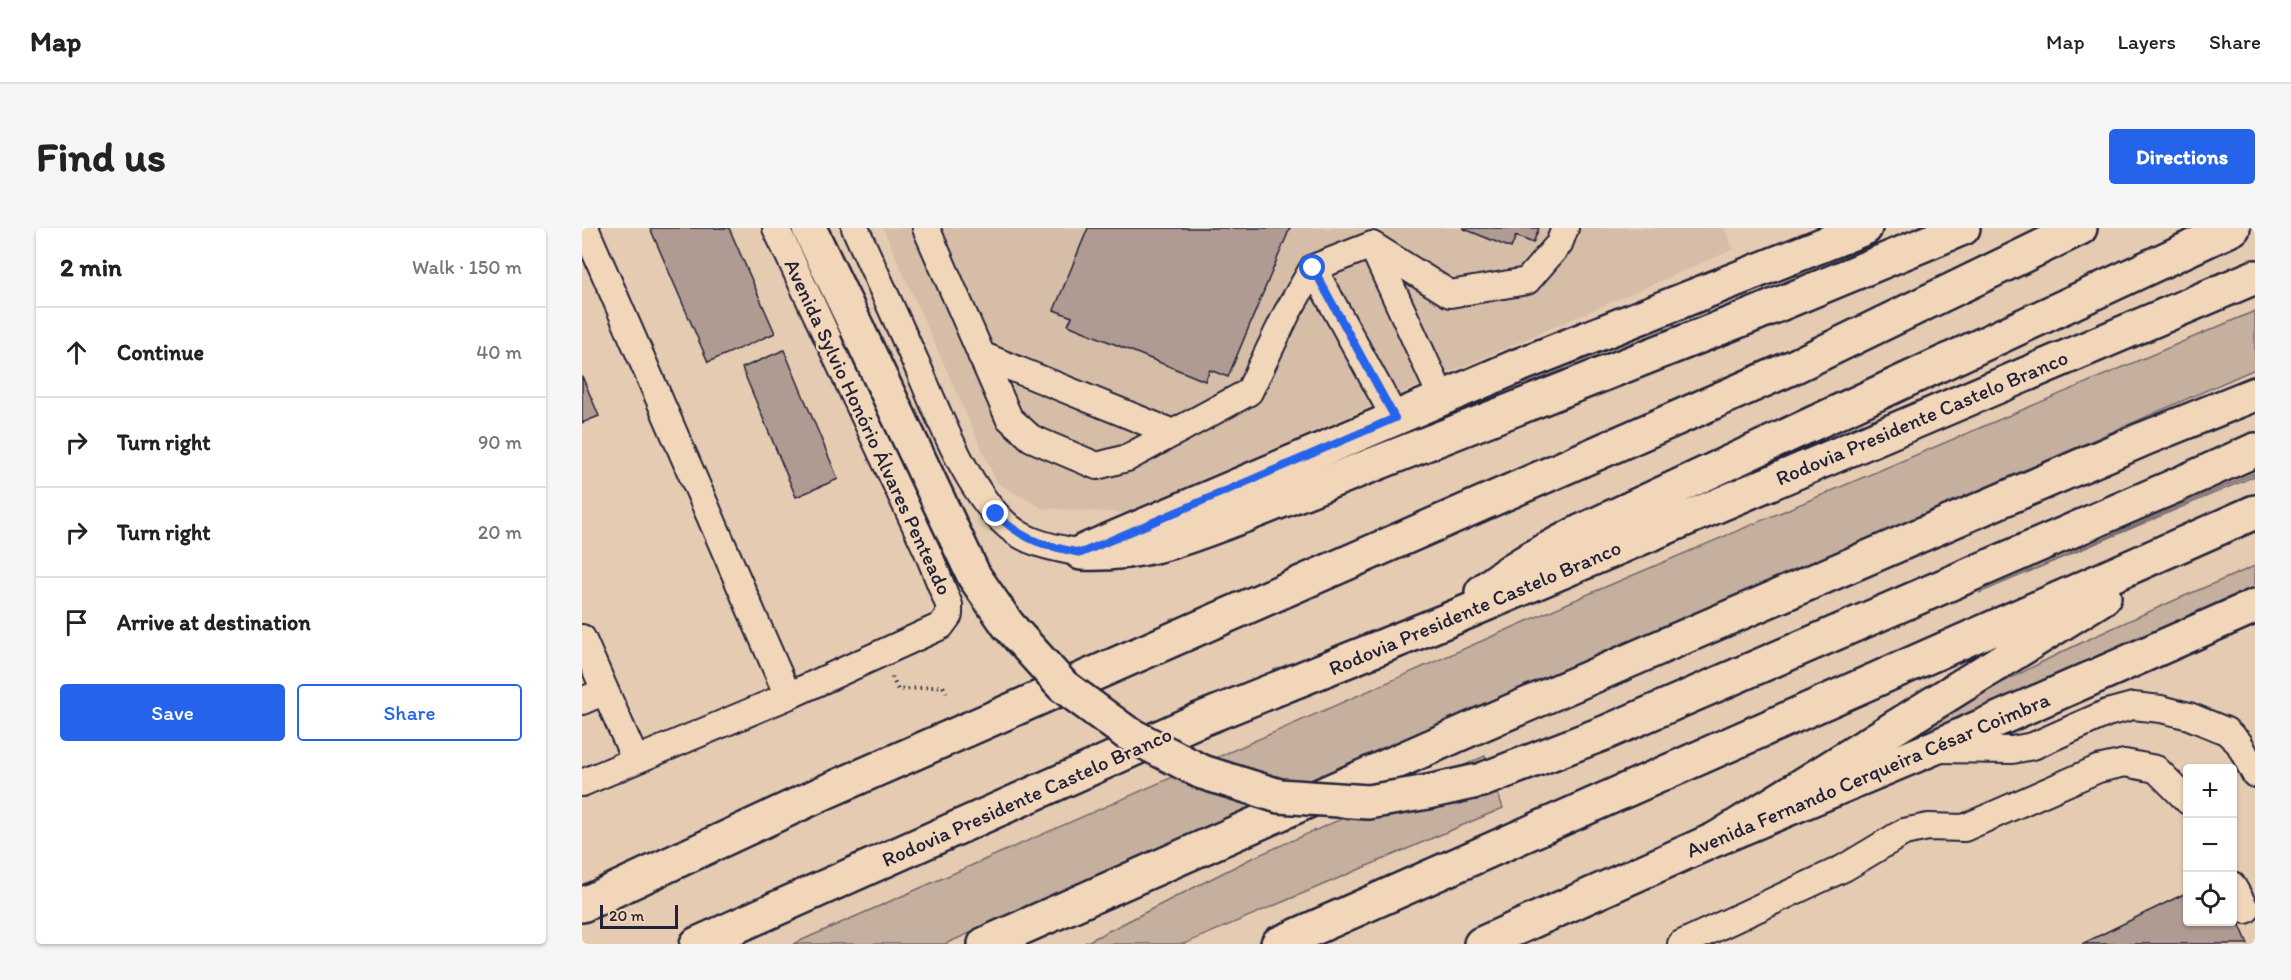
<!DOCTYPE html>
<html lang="en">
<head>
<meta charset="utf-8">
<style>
  body { margin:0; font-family:Itim,sans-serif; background:#f6f6f6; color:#222 }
  .controls { position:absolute; right:18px; bottom:18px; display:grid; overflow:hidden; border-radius:6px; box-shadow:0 2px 4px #0004 }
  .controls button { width:54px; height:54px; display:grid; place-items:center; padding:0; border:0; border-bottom:2px solid #e0e0e0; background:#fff; color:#222; font:30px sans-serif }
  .scale { position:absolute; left:18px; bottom:15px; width:78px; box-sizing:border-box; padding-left:6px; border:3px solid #22223b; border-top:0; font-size:16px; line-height:21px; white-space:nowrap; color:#22223b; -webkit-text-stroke:4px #f2d6b9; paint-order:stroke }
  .stop { position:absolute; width:18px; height:18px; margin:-14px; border:4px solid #2563eb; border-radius:50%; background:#fff }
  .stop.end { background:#2563eb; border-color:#fff; box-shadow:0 2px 6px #0008 }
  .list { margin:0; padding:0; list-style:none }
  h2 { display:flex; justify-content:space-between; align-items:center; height:78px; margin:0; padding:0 24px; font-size:26px }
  h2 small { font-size:20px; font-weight:400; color:#767676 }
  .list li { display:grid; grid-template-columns:39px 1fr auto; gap:18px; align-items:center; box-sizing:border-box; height:90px; padding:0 24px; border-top:2px solid #e0e0e0 }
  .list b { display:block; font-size:22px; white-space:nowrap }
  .list em { font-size:20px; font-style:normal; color:#767676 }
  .actions { display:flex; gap:12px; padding:18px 24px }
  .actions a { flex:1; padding:14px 0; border:2px solid #2563eb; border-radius:6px; text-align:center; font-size:21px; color:#2563eb }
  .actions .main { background:#2563eb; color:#fff }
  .icon { flex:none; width:33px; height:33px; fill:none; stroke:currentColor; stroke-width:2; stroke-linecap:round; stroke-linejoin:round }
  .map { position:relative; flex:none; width:1673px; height:716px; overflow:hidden; border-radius:6px }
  header { display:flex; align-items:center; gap:36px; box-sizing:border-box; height:84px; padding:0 30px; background:#fff; border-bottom:2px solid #e0e0e0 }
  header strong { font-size:28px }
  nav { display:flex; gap:33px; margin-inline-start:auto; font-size:21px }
  .intro { display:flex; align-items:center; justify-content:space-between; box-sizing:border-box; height:144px; padding:0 36px }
  h1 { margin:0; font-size:42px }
  .button { padding:15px 27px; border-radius:6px; background:#2563eb; color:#fff; font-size:21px; font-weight:700 }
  main { display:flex; gap:36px; padding:0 36px }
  aside { flex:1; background:#fff; border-radius:6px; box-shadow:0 2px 4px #0004 }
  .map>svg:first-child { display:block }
  .built { fill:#d5bda8 }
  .green { fill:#c5af9e; stroke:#74686c; stroke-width:1.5 }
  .building { fill:#af9b91; stroke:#22223b; stroke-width:1.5 }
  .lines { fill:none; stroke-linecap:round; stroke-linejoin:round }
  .minor-casing { stroke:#22223b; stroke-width:30 }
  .major-casing { stroke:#22223b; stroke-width:38 }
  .highway-casing { stroke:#22223b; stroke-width:38 }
  .path { stroke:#22223b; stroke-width:4; stroke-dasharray:1.5 4.5; stroke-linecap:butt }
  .minor { stroke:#f2d6b9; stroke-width:26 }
  .major { stroke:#f2d6b9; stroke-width:33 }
  .highway { stroke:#f2d6b9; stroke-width:33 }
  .highway-bridge-casing { stroke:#22223b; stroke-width:38; stroke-linecap:butt }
  .highway-bridge { stroke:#f2d6b9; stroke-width:33 }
  .route { stroke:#2563eb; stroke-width:8 }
  .labels { text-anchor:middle; stroke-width:5; stroke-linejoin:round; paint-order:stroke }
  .street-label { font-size:21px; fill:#22223b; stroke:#f2d6b9 }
</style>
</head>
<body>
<header>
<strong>Map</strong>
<nav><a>Map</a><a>Layers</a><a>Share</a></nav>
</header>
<div class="intro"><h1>Find us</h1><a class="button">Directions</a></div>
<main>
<aside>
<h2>2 min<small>Walk · 150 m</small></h2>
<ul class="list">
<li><svg class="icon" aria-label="ahead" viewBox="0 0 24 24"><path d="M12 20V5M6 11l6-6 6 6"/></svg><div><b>Continue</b></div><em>40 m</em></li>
<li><svg class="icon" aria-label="right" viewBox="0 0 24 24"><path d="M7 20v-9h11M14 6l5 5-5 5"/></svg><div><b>Turn right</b></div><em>90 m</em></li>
<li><svg class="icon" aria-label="right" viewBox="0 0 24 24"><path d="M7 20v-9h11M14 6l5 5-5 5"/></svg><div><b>Turn right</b></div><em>20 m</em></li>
<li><svg class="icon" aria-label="arrive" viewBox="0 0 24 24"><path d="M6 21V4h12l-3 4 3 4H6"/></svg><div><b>Arrive at destination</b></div></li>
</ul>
<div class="actions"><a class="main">Save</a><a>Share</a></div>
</aside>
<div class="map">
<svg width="1673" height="716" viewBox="0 0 1673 716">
  <rect width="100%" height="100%" fill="#e5cbb2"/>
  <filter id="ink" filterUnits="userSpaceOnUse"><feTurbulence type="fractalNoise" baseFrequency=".0167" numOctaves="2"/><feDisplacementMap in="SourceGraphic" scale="12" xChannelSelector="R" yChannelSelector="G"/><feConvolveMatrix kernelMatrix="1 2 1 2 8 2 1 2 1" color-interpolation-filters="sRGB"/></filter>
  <g filter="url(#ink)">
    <!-- built -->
    <path class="built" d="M301,0H1142L1152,21L543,285L460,280L415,255Z"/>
    <!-- green -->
    <path class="green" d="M1673,83V141L363,716H211L1002,368Z
      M1673,245V248L1397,365Z
      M1673,338V368L1227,564C1308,516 1390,469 1474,427C1539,395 1606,366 1673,338Z
      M903,528L921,580L602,716H501L668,631Z"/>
    <!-- building -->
    <path class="building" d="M68,0H147L193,105L126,134Z
      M506,0H708L646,149L628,142L623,153L486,97L490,89L472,82Z
      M880,0H957L951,15L934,8L929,20Z
      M202,122L256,251L214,269L160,140Z
      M0,148L17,188L0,195Z
      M1606,664V694H1650V678L1666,716H1500Z"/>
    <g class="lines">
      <defs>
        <path id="minor" d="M3,0L206,468
          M273,0C294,46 314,91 335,137C356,186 386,265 427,299C447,316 474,320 499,325
          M344,0L427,190L449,210L515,238L545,230L667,164L705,85L731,40L790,17L868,66L945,53L977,16L983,0
          M790,17L860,170
          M731,40L813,190
          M399,127L591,205
          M0,410L53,531
          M0,473L23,463
          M1355,521L1430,522L1451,518L1525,485L1551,478L1579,481L1607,488L1644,503L1657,515L1673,546
          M0,555L206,468L359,398L367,387V377L345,322L194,0
          M1650,657L1664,682
          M1099,716L1262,640L1322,604L1346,599L1382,600L1516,541L1543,535L1574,541L1606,573"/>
        <path id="major" d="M500,324L938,137L1283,0
          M899,716L1134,611L1351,520L1673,378"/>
        <path id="highway" d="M227,0L275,100
          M1595,257L1673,222
          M499,325C564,328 607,308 666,286L1176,85L1381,0
          M900,364C930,339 964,322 998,304L1651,0
          M1134,611L1522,369
          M0,677L243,564L1209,140L1498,0
          M115,716L612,494L866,392L1673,49
          M403,716L900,496L1559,212L1673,166
          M696,716L1673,284"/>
      </defs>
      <!-- minor casing -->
      <use href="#minor" class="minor-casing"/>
      <!-- major casing -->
      <use href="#major" class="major-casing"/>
      <!-- highway casing -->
      <use href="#highway" class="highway-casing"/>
      <!-- path -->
      <path class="path" d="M310,449L316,462L361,458L366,468"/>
      <!-- minor -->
      <use href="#minor" class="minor"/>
      <!-- major -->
      <use href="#major" class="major"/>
      <!-- highway -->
      <use href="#highway" class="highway"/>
      <defs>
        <path id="highway-bridge" d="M275,100L392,348L426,397L481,458L545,505L620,544L697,568L786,574L846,564L900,552L1025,504L1595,257"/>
      </defs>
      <!-- highway-bridge casing -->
      <use href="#highway-bridge" class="highway-bridge-casing"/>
      <!-- highway-bridge -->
      <use href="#highway-bridge" class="highway-bridge"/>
    </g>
  </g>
  <g class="lines" filter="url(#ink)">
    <!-- route -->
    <path class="route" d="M414,286C441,313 464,318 499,325L813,190L731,40"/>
  </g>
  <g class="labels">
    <!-- street labels -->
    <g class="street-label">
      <text transform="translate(1340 190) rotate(-23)" y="7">Rodovia Presidente Castelo Branco</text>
      <text transform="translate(286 199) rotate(65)" y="7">Avenida Sylvio Honório Álvares Penteado</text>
      <text transform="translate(893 380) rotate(-23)" y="7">Rodovia Presidente Castelo Branco</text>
      <text transform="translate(1286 547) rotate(-23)" y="7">Avenida Fernando Cerqueira César Coimbra</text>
      <text transform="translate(445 569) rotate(-24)" y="7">Rodovia Presidente Castelo Branco</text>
    </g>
  </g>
</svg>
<div class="controls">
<button>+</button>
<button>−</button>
<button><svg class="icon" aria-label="locate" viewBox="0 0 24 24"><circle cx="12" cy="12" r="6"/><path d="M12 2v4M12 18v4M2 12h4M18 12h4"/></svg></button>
</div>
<div class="scale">20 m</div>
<div class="stop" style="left:731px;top:40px"></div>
<div class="stop end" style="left:414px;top:286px"></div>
</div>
</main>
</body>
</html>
